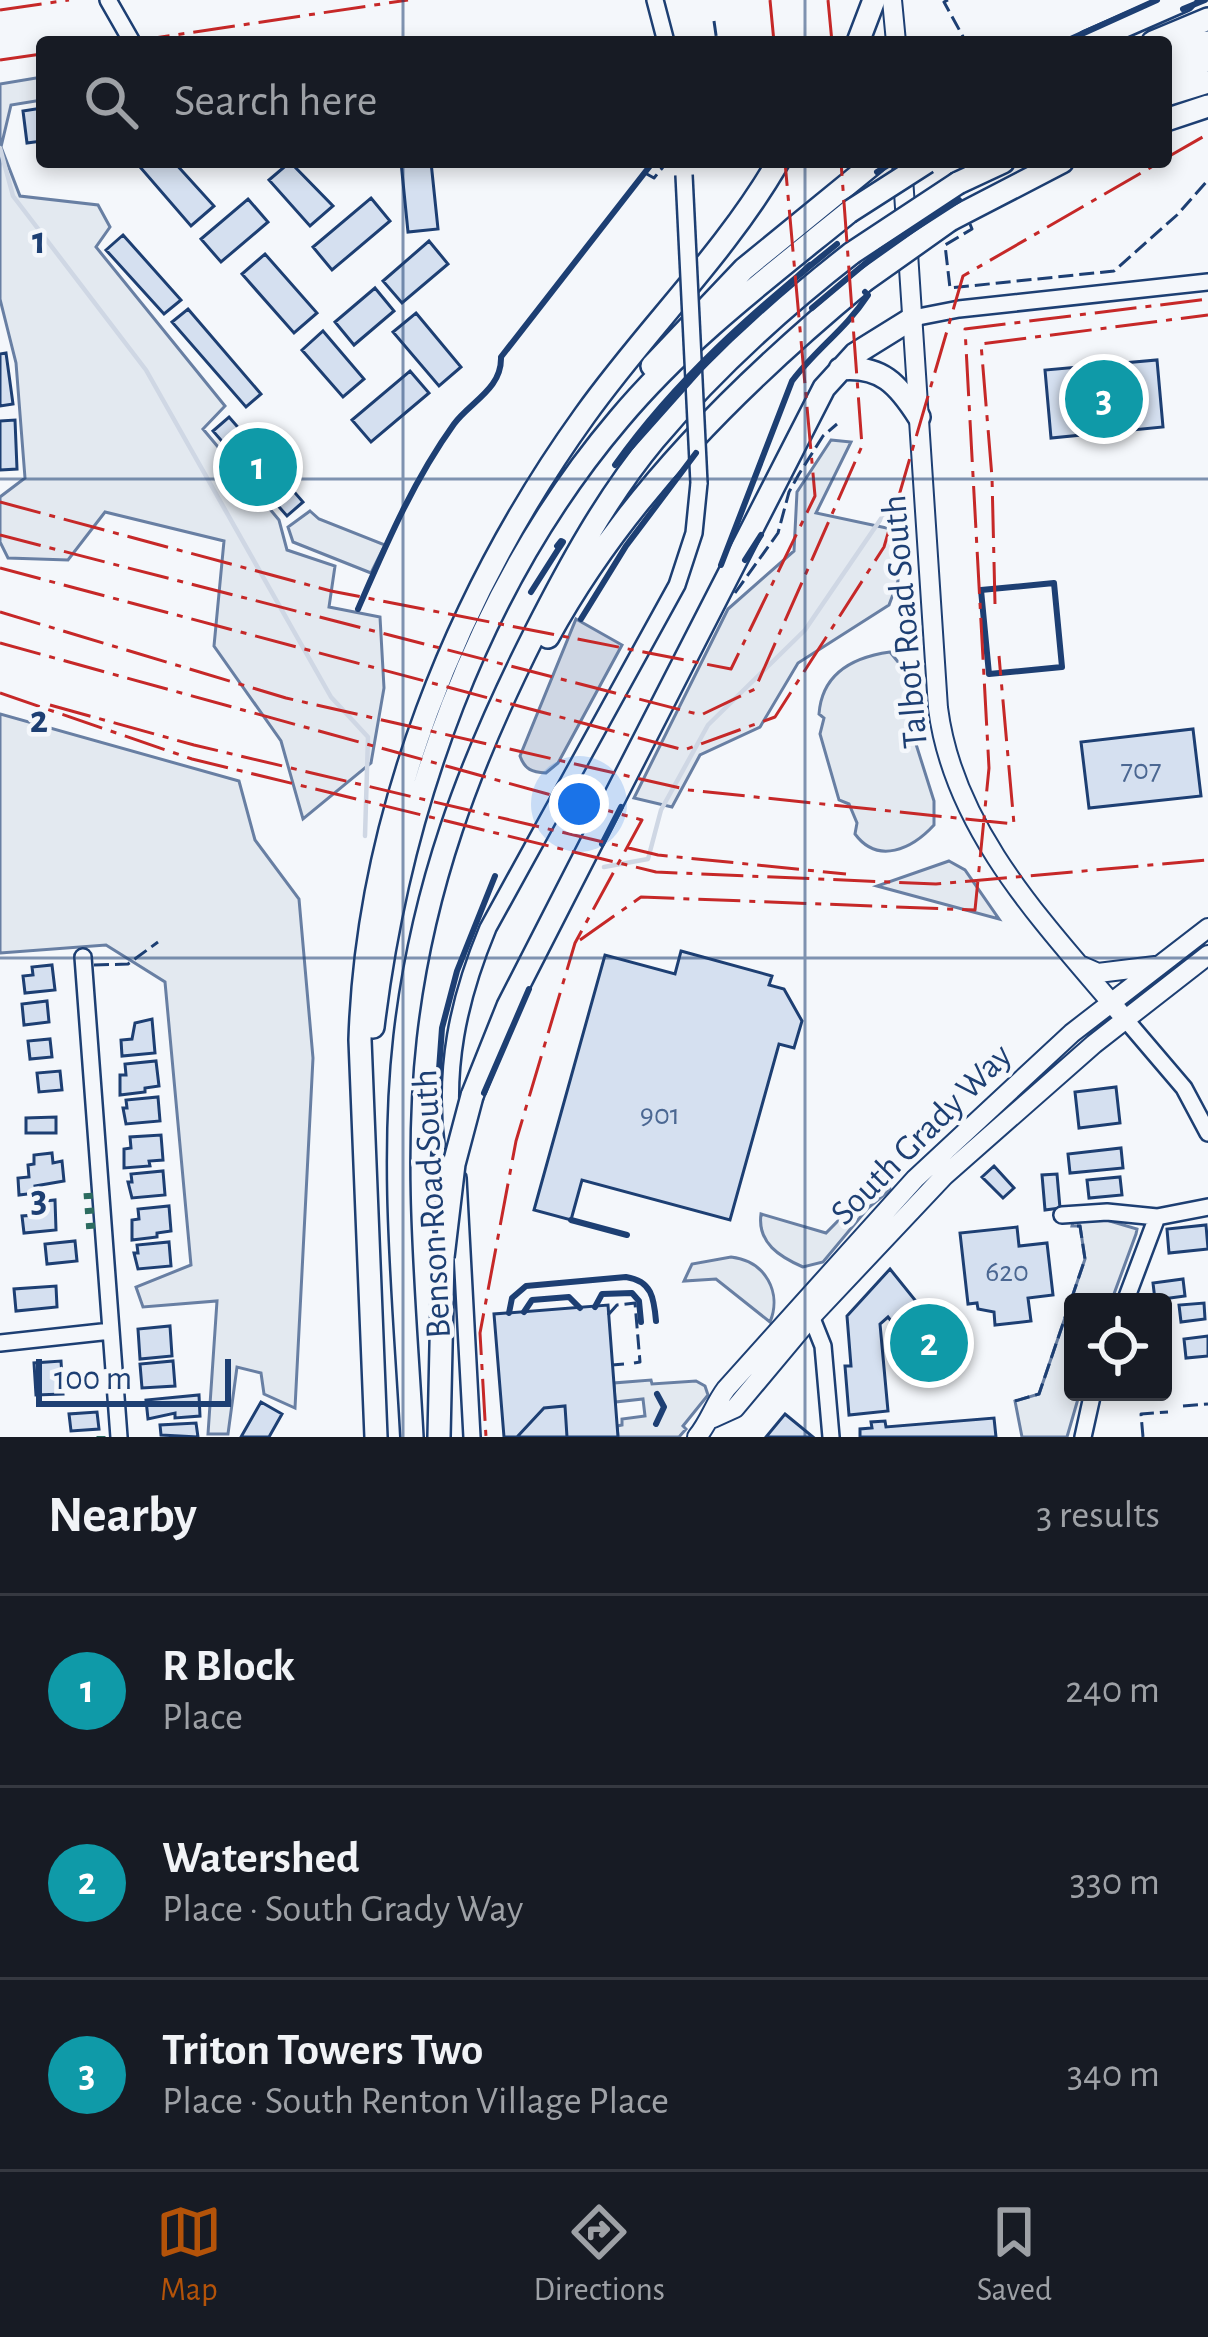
<!DOCTYPE html>
<html lang="en">
<head>
<meta charset="utf-8">
<style>
  body { margin:0; font-family:"Alegreya Sans",sans-serif; background:#242831; color:#f1f3f6 }
  .controls { position:absolute; right:36px; bottom:36px; display:grid; overflow:hidden; border-radius:12px; box-shadow:0 6px 18px #0003 }
  .controls button { width:108px; height:108px; display:grid; place-items:center; padding:0; border:0; border-bottom:3px solid #363941; background:#171b24; color:#f1f3f6; font:60px sans-serif }
  .scale { position:absolute; left:36px; bottom:30px; width:195px; box-sizing:border-box; padding-left:12px; border:6px solid #1d3f73; border-top:0; font-size:33px; line-height:42px; white-space:nowrap; color:#1d3f73; -webkit-text-stroke:9px #f4f7fb; paint-order:stroke }
  .you { position:absolute; left:579px; top:804px; width:42px; height:42px; margin:-30px; border:9px solid #fff; border-radius:50%; background:#1a73e8; box-shadow:0 0 0 18px #1a73e833 }
  .badge { display:grid; place-items:center; width:78px; height:78px; border-radius:50%; background:#b45309; color:#fff; font-size:39px; font-weight:700 }
  .pin { position:absolute; translate:-50% -50%; border:6px solid #fff; box-shadow:0 3px 12px #0006 }
  .list { margin:0; padding:0; list-style:none }
  h2 { display:flex; justify-content:space-between; align-items:center; height:156px; margin:0; padding:0 48px; font-size:51px }
  h2 small { font-size:39px; font-weight:400; color:#9ea1a6 }
  .list li { display:grid; grid-template-columns:78px 1fr auto; gap:36px; align-items:center; box-sizing:border-box; height:192px; padding:0 48px; border-top:3px solid #363941 }
  .list b { display:block; font-size:45px; white-space:nowrap }
  .list p { margin:0; font-size:39px; white-space:nowrap; color:#9ea1a6 }
  .list em { font-size:39px; font-style:normal; color:#9ea1a6 }
  .icon { flex:none; width:66px; height:66px; fill:none; stroke:currentColor; stroke-width:2; stroke-linecap:round; stroke-linejoin:round }
  .map { position:relative; flex:none; width:1208px; height:1437px; overflow:hidden }
  .search { position:absolute; background:#171b24; box-shadow:0 6px 18px #0003; left:36px; right:36px; top:36px; height:132px; display:flex; align-items:center; gap:30px; box-sizing:border-box; padding:0 42px; border-radius:12px; color:#9ea1a6; font-size:45px }
  .sheet { height:732px; background:#171b24 }
  nav { display:flex; justify-content:space-around; align-items:center; box-sizing:border-box; height:168px; border-top:3px solid #363941; background:#171b24; font-size:33px; color:#9ea1a6 }
  nav a { display:grid; justify-items:center; gap:6px }
  nav .on { color:#b45309 }
  .map>svg:first-child { display:block }
  .green { fill:#e3e9f0; stroke:#687fa3; stroke-width:3 }
  .water { fill:#cfd7e4; stroke:#687fa3; stroke-width:3 }
  .lines { fill:none; stroke-linecap:round; stroke-linejoin:round }
  .stream { stroke:#cfd7e4; stroke-width:4.5 }
  .building { fill:#d5e0f0; stroke:#1d3f73; stroke-width:3 }
  .minor-casing { stroke:#1d3f73; stroke-width:20 }
  .major-casing { stroke:#1d3f73; stroke-width:22 }
  .highway-casing { stroke:#1d3f73; stroke-width:26 }
  .minor { stroke:#f4f7fb; stroke-width:15 }
  .major { stroke:#f4f7fb; stroke-width:18 }
  .highway { stroke:#f4f7fb; stroke-width:21 }
  .minor-bridge-casing { stroke:#1d3f73; stroke-width:20; stroke-linecap:butt }
  .highway-bridge-casing { stroke:#1d3f73; stroke-width:26; stroke-linecap:butt }
  .minor-bridge { stroke:#f4f7fb; stroke-width:15 }
  .highway-bridge { stroke:#f4f7fb; stroke-width:21 }
  .hedge { stroke:#2c6c60; stroke-width:9; stroke-dasharray:6 9; stroke-linecap:butt }
  .fence { stroke:#1d3f73; stroke-width:3; stroke-dasharray:15 6; stroke-linecap:butt }
  .wall { stroke:#1d3f73; stroke-width:6 }
  .power { stroke:#c62828; stroke-width:3; stroke-dasharray:42 9 6 9; stroke-linecap:butt }
  .grid { fill:none; stroke:#1d3f73; stroke-width:3; stroke-opacity:0.55 }
  .labels { text-anchor:middle; stroke-width:9; stroke-linejoin:round; paint-order:stroke }
  .number-label { font-size:30px; fill:#4b6792 }
  .street-label { font-size:36px; fill:#1d3f73; stroke:#f4f7fb }
  .grid-label { font-size:39px; text-anchor:middle; font-weight:bold; fill:#1d3f73; stroke:#f4f7fb; stroke-width:9; stroke-linejoin:round; paint-order:stroke }
</style>
</head>
<body>
<div class="map">
<svg width="1208" height="1437" viewBox="0 0 1208 1437">
  <rect width="100%" height="100%" fill="#f4f7fb"/>
  <!-- green -->
  <path class="green" d="M42,77V100L11,105L1,147L20,196L98,205L110,227L96,247L225,406L203,429L279,520L287,550L335,566L329,607L380,617L384,688L371,763L303,819L281,741L214,646L224,541L105,512L68,560L8,558L0,542V497L25,478L16,363L0,299V84Z
    M831,440L851,442L816,513L896,530L898,581L889,605L798,663L760,727L700,755L672,807L634,798L728,609L794,551L797,492Z
    M310,511L319,519L385,545L371,573L293,542L288,527Z
    M890,652L907,673L915,741L934,801V825C912,849 878,865 855,834L857,823L849,804L839,800L820,734L824,718L819,714C822,673 854,657 890,652Z
    M0,714L239,781L255,840L299,899L313,1058L295,1408L264,1394L261,1373L237,1367L228,1434H208L217,1301L143,1307L136,1287L191,1265L165,982L106,945L0,953Z
    M949,861L965,870L999,919L877,886Z
    M887,1171L890,1190L868,1208L823,1262L803,1267C780,1257 757,1243 761,1214L826,1233Z
    M1103,1219L1137,1229L1136,1234L1111,1302H1073V1392H1080L1067,1437H1022L1015,1401L1039,1394L1085,1259L1080,1226H1072L1073,1222Z
    M731,1257C766,1261 782,1293 770,1322L716,1279L684,1281L692,1264Z
    M651,1380L652,1384L696,1381L705,1386L708,1395L683,1426L686,1429L679,1437H618L617,1426L622,1425V1419L645,1416L643,1399L615,1402L614,1383Z"/>
  <!-- water -->
  <path class="water" d="M576,619L622,645L558,763L546,773C532,772 525,770 520,756Z"/>
  <g class="lines">
    <!-- stream -->
    <path class="stream" d="M0,148L13,196L146,370L331,697L368,737L365,836
      M604,867L648,859L661,810L708,725L805,630L889,507"/>
  </g>
  <!-- building -->
  <path class="building" d="M42,108V141L27,143L23,111Z
    M146,162H174L214,206L191,226L140,167Z
    M290,162L333,206L310,226L269,180Z
    M401,162H431L438,229L408,232Z
    M371,198L390,221L332,270L313,247Z
    M248,199L268,222L221,262L201,239Z
    M123,235L181,300L164,314L106,250Z
    M429,241L448,264L402,303L383,281Z
    M265,254L317,313L294,333L242,274Z
    M375,288L394,311L354,345L335,322Z
    M188,309L261,394L246,407L172,322Z
    M416,313L461,367L439,386L393,332Z
    M323,331L364,379L343,397L302,350Z
    M6,353L13,404L0,406V354Z
    M1157,360L1163,427L1051,438L1045,370Z
    M410,371L429,393L371,442L352,420Z
    M229,417L303,502L287,516L213,431Z
    M15,420L17,469L0,470V421Z
    M1193,729L1201,796L1089,808L1081,742Z
    M681,951L772,976L769,985L784,989L802,1021L794,1048L779,1044L730,1220L582,1180L571,1220L534,1210L605,955L675,974Z
    M52,965L55,990L25,993L23,976L33,975L32,967Z
    M47,1001L49,1022L24,1025L22,1004Z
    M152,1019L155,1053L122,1056L121,1040L132,1039L135,1023Z
    M50,1039L52,1057L30,1059L28,1041Z
    M156,1061L159,1086L145,1088V1092L120,1095V1075H126L125,1064Z
    M60,1071L62,1090L39,1092L37,1073Z
    M1116,1087L1120,1123L1079,1128L1075,1092Z
    M158,1097L160,1121L126,1124L123,1108H127L126,1100Z
    M56,1117V1133H26V1118Z
    M161,1135L163,1160L149,1161L150,1166L124,1168V1149L131,1148L130,1137Z
    M1121,1148L1123,1168L1070,1173L1068,1154Z
    M52,1153L53,1163L62,1161L64,1181L35,1186L36,1193L19,1195L18,1178L29,1177L28,1165L34,1164V1155Z
    M994,1166L1014,1188L1003,1198L982,1177Z
    M163,1171L165,1195L132,1198L128,1182H132L131,1174Z
    M1057,1174L1060,1208L1045,1210L1042,1175Z
    M1120,1177L1122,1195L1089,1198L1087,1180Z
    M55,1200L56,1230L24,1233L22,1216L36,1215L35,1202Z
    M169,1206L171,1231L157,1233V1237L132,1240V1220L139,1219L138,1209Z
    M1206,1225L1208,1249L1169,1253L1167,1229Z
    M1017,1227L1019,1246L1047,1243L1053,1295L1028,1298L1031,1321L995,1325L994,1312L978,1309L977,1303L968,1304L960,1233Z
    M75,1241L77,1261L47,1264L45,1244Z
    M169,1242L171,1266L138,1269L134,1253H138L137,1245Z
    M890,1269L964,1361L938,1380L888,1317L880,1324L888,1411L849,1415L845,1366H851L847,1316Z
    M1183,1279L1185,1296L1155,1300L1153,1283Z
    M56,1286L57,1307L16,1311L14,1289Z
    M1204,1303L1205,1319L1181,1322L1179,1305Z
    M608,1305L618,1437H567L565,1406L544,1408L517,1437H504L494,1314Z
    M170,1326L172,1356L140,1359L138,1329Z
    M1208,1336V1356L1186,1358L1184,1339Z
    M61,1361L63,1394L36,1395L34,1363Z
    M173,1361L175,1386L142,1388L140,1364Z
    M199,1395L200,1416L175,1418V1413L148,1419L146,1400Z
    M261,1402L282,1414L269,1437H241Z
    M565,1406L567,1437H517L544,1408Z
    M97,1412L99,1429L71,1431L69,1414Z
    M785,1414L813,1437H766Z
    M994,1418L996,1437H860V1429L872,1428L871,1422L885,1421L886,1427Z
    M196,1423L198,1437L161,1435L160,1425Z"/>
  <g class="lines">
    <defs>
      <path id="minor" d="M108,0L132,42
        M655,0L666,42
        M913,318L959,309L1208,282
        M83,957L119,1437
        M1126,1020L1184,1088L1208,1133
        M454,1148C443,1070 458,1000 488,928L677,585L694,533L699,483
        M458,1178L472,1437
        M1062,1215L1107,1212L1157,1217L1208,1207
        M1125,1302L1157,1217
        M809,1311L823,1346L831,1437
        M0,1343L111,1331
        M1083,1437L1093,1392"/>
      <path id="major" d="M892,0L896,42
        M902,162L938,708C954,833 1048,927 1126,1020
        M1082,966L1098,973L1155,966
        M713,1418L735,1408L812,1316L944,1176L1094,1044L1208,955
        M697,1437C710,1421 714,1405 726,1389L915,1179L1072,1033L1208,928"/>
      <path id="highway" d="M858,42L874,0
        M1088,42L1184,0
        M1153,42L1208,19
        M1166,57L1208,42
        M1166,76L1208,60
        M1166,95L1208,82
        M1166,120L1208,106
        M958,183L1003,162
        M950,220L1062,162
        M652,366L744,269L875,162
        M840,369C881,365 898,384 919,417
        M548,637C625,496 742,382 864,281
        M373,1027C399,811 477,586 619,419C685,340 769,277 849,212
        M472,1096L508,1006L824,388L855,354L913,318
        M376,1437L360,1040C367,818 457,593 585,415C647,328 724,255 778,162
        M412,1437C405,1305 390,1169 405,1037C422,888 468,766 535,633C569,566 606,498 654,440C713,370 780,309 852,253
        M439,1437L443,1257"/>
    </defs>
    <!-- minor casing -->
    <use href="#minor" class="minor-casing"/>
    <!-- major casing -->
    <use href="#major" class="major-casing"/>
    <!-- highway casing -->
    <use href="#highway" class="highway-casing"/>
    <!-- minor -->
    <use href="#minor" class="minor"/>
    <!-- major -->
    <use href="#major" class="major"/>
    <!-- highway -->
    <use href="#highway" class="highway"/>
    <defs>
      <path id="minor-bridge" d="M684,175L699,483"/>
      <path id="highway-bridge" d="M849,212L927,162
        M852,253L958,183
        M864,281L950,220
        M443,1257L454,1164L472,1096"/>
    </defs>
    <!-- minor-bridge casing -->
    <use href="#minor-bridge" class="minor-bridge-casing"/>
    <!-- highway-bridge casing -->
    <use href="#highway-bridge" class="highway-bridge-casing"/>
    <!-- minor-bridge -->
    <use href="#minor-bridge" class="minor-bridge"/>
    <!-- highway-bridge -->
    <use href="#highway-bridge" class="highway-bridge"/>
    <!-- hedge -->
    <path class="hedge" d="M88,1193L91,1233
      M101,1437V1436"/>
    <!-- fence -->
    <path class="fence" d="M948,0L944,2L966,42
      M714,21L717,42
      M645,173L654,178L667,162
      M970,224L972,229L945,245L950,288L1114,271L1177,215L1208,180
      M735,593L778,533L789,492L799,474L823,436L837,424
      M94,965L128,964L158,942
      M608,1315L617,1305L635,1303L640,1362L634,1363
      M612,1365L624,1364
      M1015,1401L1039,1394L1085,1259L1080,1226H1072
      M1183,1406L1208,1404
      M1143,1437L1141,1414L1168,1412"/>
    <!-- wall -->
    <path class="wall" d="M1183,9L1205,0
      M1064,42L1157,0
      M854,163L856,162
      M877,172L893,162
      M810,265L721,346L615,465C677,378 754,311 837,244
      M812,308L880,251L959,200
      M561,541L563,542L559,548L557,546Z
      M745,560L761,535
      M721,565L792,381C817,348 845,330 868,295L865,292
      M1054,583L1062,667L989,674L981,590Z
      M531,592L559,548
      M358,609C386,545 413,481 454,424C470,402 502,389 501,357L653,162
      M581,619L626,546L696,453
      M602,844L621,807
      M484,1093L529,989
      M571,1220L627,1235
      M436,1250L432,1167L442,1028L457,971L495,876
      M595,1307L602,1294L632,1293L639,1301L641,1322
      M524,1312L532,1300L569,1297L580,1308
      M509,1313L512,1298L526,1286L626,1277C652,1281 654,1298 656,1321
      M656,1424L664,1407L657,1394"/>
    <!-- power -->
    <path class="power" d="M770,0L774,42
      M828,0L832,42
      M0,10L69,0
      M128,42L408,0
      M0,60L42,54
      M1166,158L1208,134
      M0,502L331,591L731,669L815,496L785,162
      M0,535L701,715L755,689L862,446L841,162
      M0,568L684,750L775,717L884,547L963,276L1160,162
      M995,604L992,477L981,344L1208,315
      M0,612L286,698L689,790L1014,824L999,656
      M0,643L642,820L575,943L516,1141L480,1333L486,1437
      M0,693L192,759L656,872L936,884L1208,860
      M50,705L194,745L658,855L846,874
      M580,940L641,897L975,910L989,768L965,329L1208,299"/>
  </g>
  <!-- grid -->
  <path class="grid" d="M403,0V42M805,0V42M403,162V1437M805,162V1437M0,479H1208M0,958H1208"/>
  <g class="labels">
    <!-- number labels -->
    <g class="number-label">
      <text x="1141" y="779">707</text>
      <text x="660" y="1124">901</text>
      <text x="1007" y="1281">620</text>
    </g>
    <!-- street labels -->
    <g class="street-label">
      <text transform="translate(903 622) rotate(-95)" y="13">Talbot Road South</text>
      <text transform="translate(920 1133) rotate(-45)" y="13">South Grady Way</text>
      <text transform="translate(430 1204) rotate(-93)" y="13">Benson Road South</text>
    </g>
  </g>
  <g class="grid-label">
    <text x="39" y="253">1</text>
    <text x="39" y="732">2</text>
    <text x="39" y="1211">3</text>
  </g>
</svg>
<div class="controls">
<button><svg class="icon" aria-label="locate" viewBox="0 0 24 24"><circle cx="12" cy="12" r="6"/><path d="M12 2v4M12 18v4M2 12h4M18 12h4"/></svg></button>
</div>
<div class="scale">100 m</div>
<div class="you"></div>
<div class="pin badge" style="left:258px;top:467px;background:#0f9aa8">1</div>
<div class="pin badge" style="left:929px;top:1343px;background:#0f9aa8">2</div>
<div class="pin badge" style="left:1104px;top:399px;background:#0f9aa8">3</div>
<div class="search"><svg class="icon" aria-label="search" viewBox="0 0 24 24"><circle cx="10" cy="10" r="6"/><path d="M15 15l6 6"/></svg>Search here</div>
</div>
<section class="sheet">
<h2>Nearby<small>3 results</small></h2>
<ul class="list">
<li><span class="badge" style="background:#0f9aa8">1</span><div><b>R Block</b><p>Place</p></div><em>240 m</em></li>
<li><span class="badge" style="background:#0f9aa8">2</span><div><b>Watershed</b><p>Place · South Grady Way</p></div><em>330 m</em></li>
<li><span class="badge" style="background:#0f9aa8">3</span><div><b>Triton Towers Two</b><p>Place · South Renton Village Place</p></div><em>340 m</em></li>
</ul>
</section>
<nav>
<a class="on"><svg class="icon" aria-label="map" viewBox="0 0 24 24"><path d="M3 6l6-2 6 2 6-2v14l-6 2-6-2-6 2zM9 4v14M15 6v14"/></svg>Map</a>
<a><svg class="icon" aria-label="directions" viewBox="0 0 24 24"><path d="M12 3l9 9-9 9-9-9zM9 14v-3h6M13 9l2 2-2 2"/></svg>Directions</a>
<a><svg class="icon" aria-label="saved" viewBox="0 0 24 24"><path d="M7 4h10v16l-5-4-5 4z"/></svg>Saved</a>
</nav>
</body>
</html>
